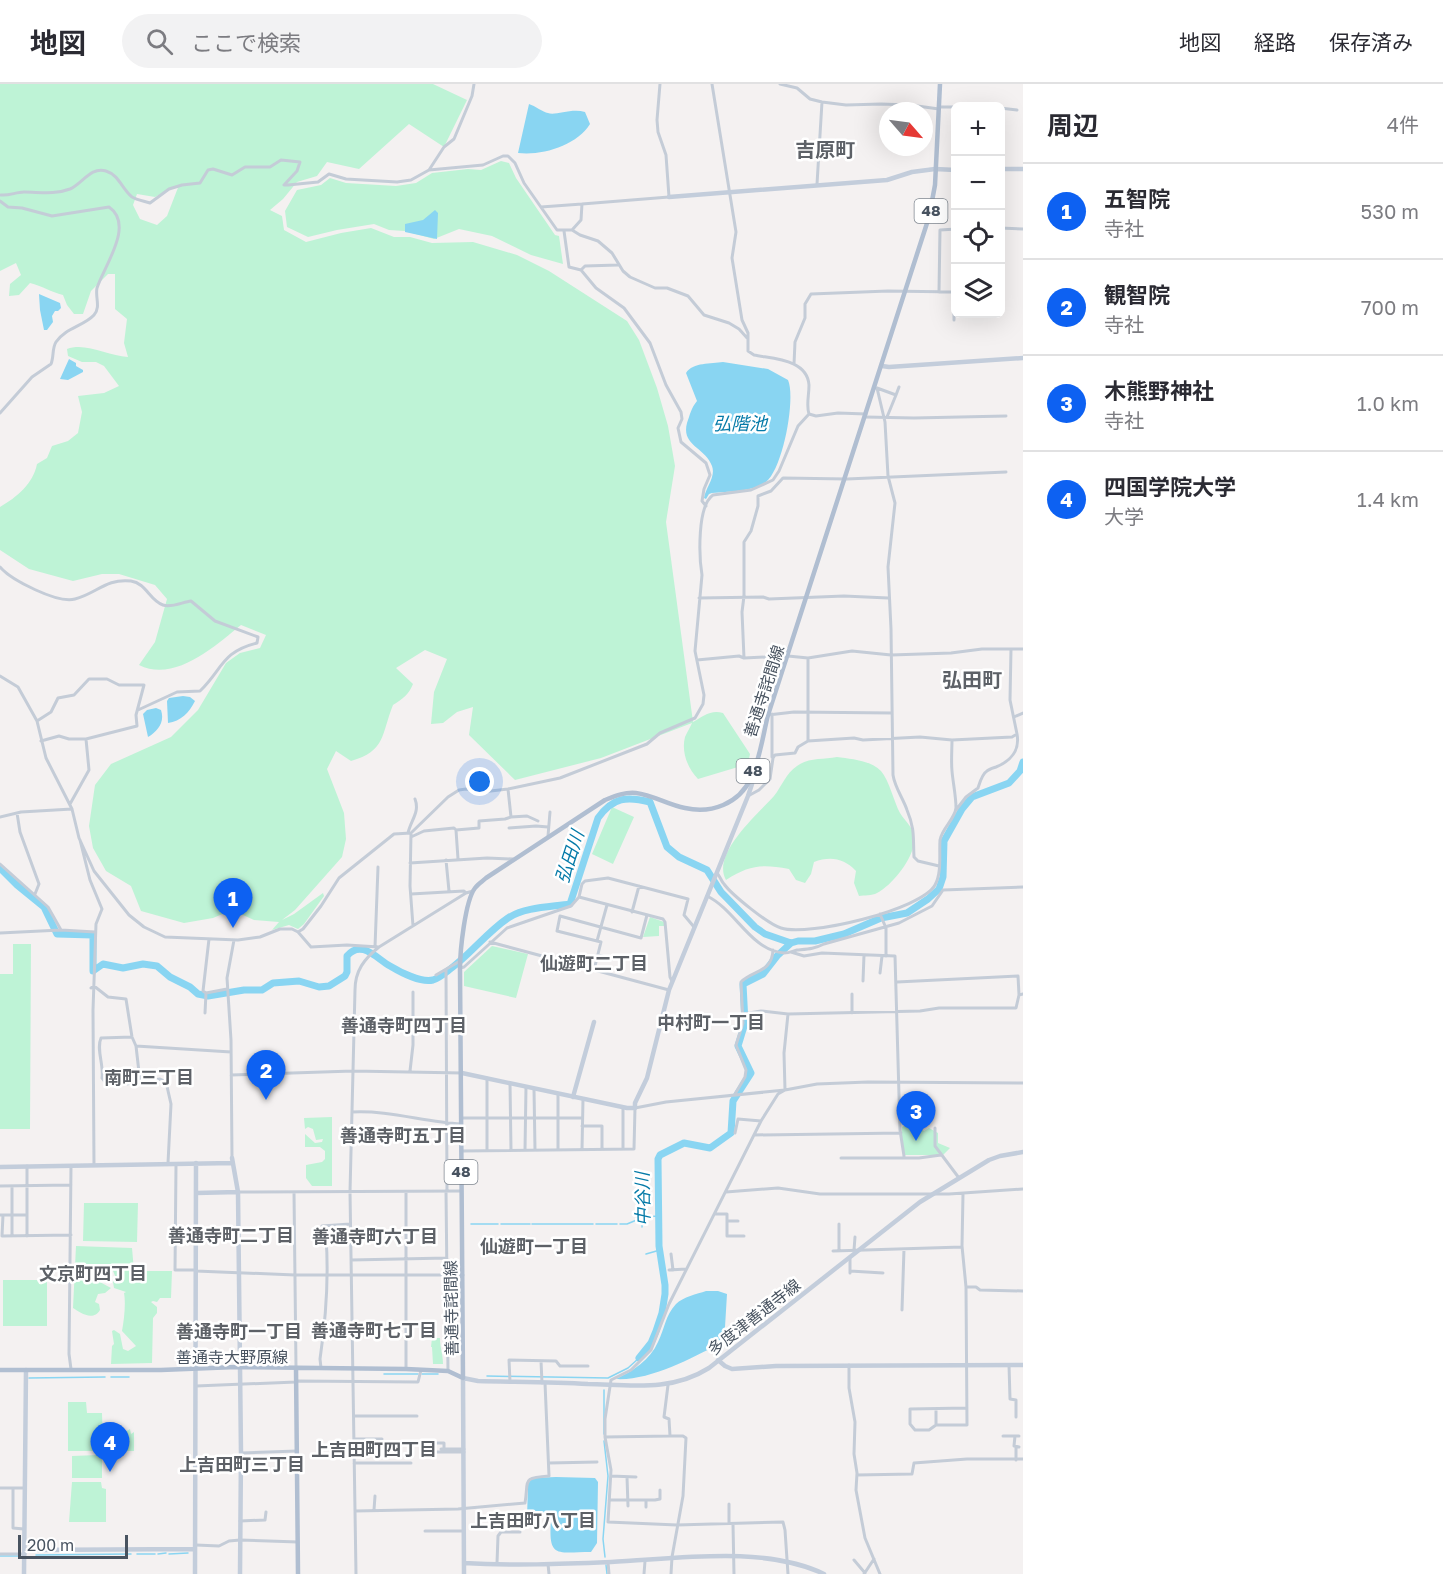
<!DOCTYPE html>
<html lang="ja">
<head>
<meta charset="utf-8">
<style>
  body { margin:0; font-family:"Golos Text","Noto Sans JP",sans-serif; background:#f2f2f3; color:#2b2b33 }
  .controls { position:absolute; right:18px; top:18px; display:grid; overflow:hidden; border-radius:9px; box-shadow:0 6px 24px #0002 }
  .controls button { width:54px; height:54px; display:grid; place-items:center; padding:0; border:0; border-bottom:2px solid #e1e1e2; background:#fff; color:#2b2b33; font:30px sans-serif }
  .compass { position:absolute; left:879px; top:18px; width:54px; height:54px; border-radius:50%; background:#fff; box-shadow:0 6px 24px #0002; rotate:118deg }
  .scale { position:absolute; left:18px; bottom:15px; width:110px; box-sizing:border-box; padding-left:6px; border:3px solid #485360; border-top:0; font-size:16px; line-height:21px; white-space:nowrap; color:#485360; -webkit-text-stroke:4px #fff; paint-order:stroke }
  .you { position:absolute; left:480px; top:698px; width:21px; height:21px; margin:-15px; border:4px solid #fff; border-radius:50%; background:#1a73e8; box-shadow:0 0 0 9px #1a73e833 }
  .badge { display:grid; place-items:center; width:39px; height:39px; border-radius:50%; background:#0d61f2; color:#fff; font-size:20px; font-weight:700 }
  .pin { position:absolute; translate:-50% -50px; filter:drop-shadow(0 2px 3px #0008) }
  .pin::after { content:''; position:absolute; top:32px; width:21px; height:18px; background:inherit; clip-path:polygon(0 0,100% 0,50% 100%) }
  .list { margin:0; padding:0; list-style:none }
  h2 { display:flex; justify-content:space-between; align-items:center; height:78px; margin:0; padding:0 24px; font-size:26px }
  h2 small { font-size:20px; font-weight:400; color:#7c7c81 }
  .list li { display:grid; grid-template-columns:39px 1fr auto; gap:18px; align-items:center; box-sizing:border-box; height:96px; padding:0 24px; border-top:2px solid #e1e1e2 }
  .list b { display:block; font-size:22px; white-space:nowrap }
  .list p { margin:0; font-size:20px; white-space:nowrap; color:#7c7c81 }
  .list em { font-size:20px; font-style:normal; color:#7c7c81 }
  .icon { flex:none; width:33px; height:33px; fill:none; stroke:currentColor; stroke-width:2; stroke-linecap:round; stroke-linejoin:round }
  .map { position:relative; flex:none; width:1023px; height:1490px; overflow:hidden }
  header { display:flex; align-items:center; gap:36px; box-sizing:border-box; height:84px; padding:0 30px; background:#fff; border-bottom:2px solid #e1e1e2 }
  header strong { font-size:28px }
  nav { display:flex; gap:33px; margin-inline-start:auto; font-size:21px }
  .search { width:420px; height:54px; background:#f2f2f3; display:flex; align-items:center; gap:15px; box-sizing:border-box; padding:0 21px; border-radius:33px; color:#7c7c81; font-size:22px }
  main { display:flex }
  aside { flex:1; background:#fff }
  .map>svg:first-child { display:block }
  .green { fill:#bef3d6; fill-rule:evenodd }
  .water { fill:#89d5f2 }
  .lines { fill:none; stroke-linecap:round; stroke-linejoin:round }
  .stream { stroke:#89d5f2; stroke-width:1.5 }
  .river { stroke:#89d5f2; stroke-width:7 }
  .street { stroke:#c4ccd7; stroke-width:3 }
  .secondary { stroke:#c3cddb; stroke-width:4.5 }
  .primary { stroke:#b0bed1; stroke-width:4.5 }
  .labels { text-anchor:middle; stroke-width:5; stroke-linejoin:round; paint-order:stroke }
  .shield { fill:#fff; stroke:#7f8790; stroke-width:1.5 }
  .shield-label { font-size:15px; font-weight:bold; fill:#485360 }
  .street-label { font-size:16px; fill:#485360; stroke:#fff }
  .water-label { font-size:18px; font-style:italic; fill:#047aa8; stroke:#fff }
  .neighbourhood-label { font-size:18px; font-weight:bold; fill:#5d6167; stroke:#fff }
  .quarter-label { font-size:20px; font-weight:bold; fill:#5d6167; stroke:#fff }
</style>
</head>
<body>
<header>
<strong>地図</strong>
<div class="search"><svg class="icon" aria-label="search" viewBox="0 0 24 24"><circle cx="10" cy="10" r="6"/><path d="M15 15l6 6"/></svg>ここで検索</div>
<nav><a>地図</a><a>経路</a><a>保存済み</a></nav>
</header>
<main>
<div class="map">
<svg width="1023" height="1490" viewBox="0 0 1023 1490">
  <rect width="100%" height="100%" fill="#f4f1f1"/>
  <!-- green -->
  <path class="green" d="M0,0H433L467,16L444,63L409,40L359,85L327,78L317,92L297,98L283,115L270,126L282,132L284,146L306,158L341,149L371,144L394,153H410L432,159L473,158L517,171L549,187L627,237L639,256L657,304L668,342L675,382L666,438L693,638C702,633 711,625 723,629L750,670L748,680L698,695C688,685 681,668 685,653C687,648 690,644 692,639L601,674L515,696L469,651L473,623L457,628L443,639L431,640L434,608L447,575L425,566L396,584L413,600C409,610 403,615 393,621C381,651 386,667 351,677L336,667L327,685L344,729L346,755L342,773L295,826L282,836L294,830L323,809L324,812L304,840L298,845L289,841L272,846L279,838L254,836L232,826L213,834L184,839L141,827L131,802L106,787L93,764L89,742L95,701L111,680L171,653L198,626L226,579L240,569L260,564L266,551L241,541C215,562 175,599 139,581L155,558L167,515L155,501L119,490H102L73,497L29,485L0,466V423C17,413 33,400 37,380L47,374L52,362L68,357L78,349L82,328L78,312L104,309L119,302L104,282L96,278H82L68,272L67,265C86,258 108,272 128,273L124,259L127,235L115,225V190H108L91,207L83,230H74L67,221L63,211C51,208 42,202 30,199L19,211L9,212L10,200L21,191L16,179L0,187ZM179,101L167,132L157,141L140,135L133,121L137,110L155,113Z
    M501,77L509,79L516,94L555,151L559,152L563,180L531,171L492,152L459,145L434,155L405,147L389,146L374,140L337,146L308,153L287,143L285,127L297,106L321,101L330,94L346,99L396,102L416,99L432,89L468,85L481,86Z
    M837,673C851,675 870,676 881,687C889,696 894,718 900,729C905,737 913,743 914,753C917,771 892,802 877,809C872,812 864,811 859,812L854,799L856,787C844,774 830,772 814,778L811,790L805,799L796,796L789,785C761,780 750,781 726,796C711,770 758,730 774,712C782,702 786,689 797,682C809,673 823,676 837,673Z
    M612,723L634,733L613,780L592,770Z
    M650,833L664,838V842H659V852L643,853Z
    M13,860H31L30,1045H0V890H13Z
    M492,862L528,870L516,914L464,902V888Z
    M332,1033V1102H312L306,1094V1081L322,1078L325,1075V1067L320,1063H305V1050L315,1059L322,1058L323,1055L316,1056L313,1045L308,1043L305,1045L304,1034Z
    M906,1041L911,1043L917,1042L924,1047L929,1044L938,1049V1059L950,1064L943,1071H905L901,1054L902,1043Z
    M84,1119H138L137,1158L83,1157Z
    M76,1162L132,1164L134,1187H172L171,1214H160L157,1218L153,1217L151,1218L157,1223V1229L153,1234L152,1279L111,1280L112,1262L114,1260L112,1247L114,1246L120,1250L123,1265L128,1267L136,1262L122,1247C124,1236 126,1220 124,1209L126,1208L114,1204L113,1198L116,1194L111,1182L105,1181L104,1190H99L98,1197L111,1204L105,1209L98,1210L95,1218L99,1220L100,1226C93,1238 79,1228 73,1224Z
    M3,1196H47V1242H3Z
    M432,1254H440C440,1264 443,1270 443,1280H433L432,1263H431Z
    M68,1318H86L87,1329H102L103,1364L98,1367H68Z
    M105,1344C112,1350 122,1351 130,1345L131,1350L134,1348V1367H109L105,1363Z
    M98,1371L102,1375V1394H72V1372Z
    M72,1398H101L102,1404L106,1405V1438H69Z"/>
  <!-- water -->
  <path class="water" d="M529,20C535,22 543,28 548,29C555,32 571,24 585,28L590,40C577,61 543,72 518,69Z
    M435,126L438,129L437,155L405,148V140L423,136Z
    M39,210L60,219L61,224L58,227H55L52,232L53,238L47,246H44L40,226Z
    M69,275L76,279V282L83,286V288L68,296L60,295Z
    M723,278L768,285L788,296C796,314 783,385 766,398C753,408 729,407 712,409L709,410L706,415L704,414C706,403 716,393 712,382C705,363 681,362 687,339C690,331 691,324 697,317L686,289C693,278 711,280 723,278Z
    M183,612L190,613L195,617C189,629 181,637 168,639L167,617L169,614Z
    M156,624L161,626C165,638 158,647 148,653L143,630L147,626Z
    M706,1207H718L727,1210L725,1243L719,1260C690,1275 649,1297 616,1295C633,1287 650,1276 658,1258C665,1244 665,1232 676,1220C683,1213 697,1210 706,1207Z
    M556,1393L595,1394L598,1398L597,1459L591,1468C557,1468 548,1475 551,1436L547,1432L527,1434L528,1400L532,1394Z"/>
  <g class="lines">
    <!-- stream -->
    <path class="stream" d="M471,1140H498
      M501,1140H530
      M532,1140H593
      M596,1140H617
      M620,1140H627L644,1133L659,1132
      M642,1143L643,1133
      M646,1170L660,1166
      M384,1290H418
      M422,1290H438
      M487,1292L608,1294L628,1284L639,1274
      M111,1293H129
      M29,1294L105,1293
      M604,1350V1306
      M604,1357L608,1392L603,1455L605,1473
      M137,1470H155
      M158,1470L166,1469
      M169,1470L188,1469
      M36,1471L131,1470
      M0,1472H20
      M606,1481L607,1490"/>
    <!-- river -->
    <path class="river" d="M0,784L17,801L44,823L57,850L93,851V887L103,880L123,884L143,880L157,882L170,893L190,903L198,910L208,912L244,906H262L273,899L299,897L319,903L329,902L345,892L347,888V872C361,855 376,874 390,882C400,888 421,899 433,896C439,894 444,890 449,886C470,871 486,849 508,834C525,823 551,823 570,820L598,734C613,713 627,712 650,718L667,763L679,773L707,786L721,808L755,843L765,850L791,859L798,857H815L844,850L881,834L907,829L928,815L939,805L943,793L944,757L962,725L972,713L1009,699L1020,687L1023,678
      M639,1274L651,1259L656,1247L662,1229L665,1210V1201L659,1162L658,1075L660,1071L684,1059L710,1064L731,1049L733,1017L751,989L738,962L745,939L743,900L763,890L777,872L791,859"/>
    <!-- street -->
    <path class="street" d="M712,0L736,148L732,174L742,236L748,249V267L754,271C773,275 807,275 809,301C809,312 806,321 809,330L816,332L838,329L866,330
      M780,0L797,4L810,15L822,18L846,21L881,20L910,21L939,25
      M939,23H956
      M1000,24L1017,26
      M429,86L444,63L454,55L472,12L474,0
      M817,100L822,18
      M1,111C9,112 16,108 24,108C40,108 54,111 70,105C82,100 91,82 106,87C119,91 122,105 132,113C137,116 144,117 150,119L169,105L182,101L200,99L208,86L213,85L232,91L245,83H270L281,76L300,78L297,87L284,101H288L318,98L329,90L346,95L397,98L411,96L429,86L483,81L503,72H508L515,79L524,99L557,146H572L580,151L598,157L612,169L623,187L630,193L655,204H667L688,212L704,231L729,239L739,245L748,255
      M0,117L8,123L22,124L52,132L109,123C135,141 104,182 97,204C95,213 101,223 94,231C84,242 65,244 56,258C52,264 54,273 51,280L32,293L0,329
      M582,120L669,113L666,71L658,48L657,36L660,0
      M541,123L582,120L581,136L572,146
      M1000,139L1003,85
      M1000,144L1023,145
      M564,147L569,183L581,186L596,204L624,224L650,259L666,301L681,328L682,335L678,344L681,358L706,379L710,391L704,405L702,417L706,422
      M581,186L585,182L618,181
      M1000,190V205
      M939,208L940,146L956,145
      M954,208V236
      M794,280L795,258L805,234V220L811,210L888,207L956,208
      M875,304H877L885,338L888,392L895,419L888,483L891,545L893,691C895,704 903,714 907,726C915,745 913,754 914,773L918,777L939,782
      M877,304L896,311L887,333
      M896,311L899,303
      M865,333L914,334L1006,332
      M0,483C11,496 58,520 75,515C96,510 106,494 131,497C146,499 150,517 163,521C171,524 183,518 191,517L215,537L258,553L257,559C221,568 223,585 200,607L177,608L138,626
      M699,514L763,513L769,515L844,512L888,514
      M744,574L742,528L744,512V458L751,447L758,422V412L771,407L783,394L847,395L1006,388
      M808,575V657
      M697,576L739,572L744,574L788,572L808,574L852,567L891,571L951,569L982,565H1023
      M0,592L18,603L37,637L46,674L72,725L79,754L94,787L129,831L144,843L165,853L238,856L260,853L280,845H292L298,848L311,863L347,861L379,863L466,809L473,807
      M772,630V673
      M768,631L794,628L892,629
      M1014,633L1023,629
      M37,637L51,628L58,614L74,611L89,595H107L119,601H144L136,631L137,642L86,655H69L59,652L41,657
      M748,712L759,706L770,695L773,674L775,671L795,669L798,663L808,657L854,654L863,656L920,653L952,656L1012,653L1017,650L1010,616L1011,565
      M70,720L89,686L86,655
      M956,726L966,713L978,704C980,698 982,690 987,687C989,685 993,684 996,683C1011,677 1020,666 1017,650
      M17,729L20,748L39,800L35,810
      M0,733L21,728L72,725
      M511,733L527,732L538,737
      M509,744L536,742L548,743
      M408,749C411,736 420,728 415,715
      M548,752L550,728
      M411,753L424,747L454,744L456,746
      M80,756L90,796L102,825L96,840L93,926L94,1081
      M458,775L456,746L479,744V737L505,735L511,733L508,705
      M446,776L449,807
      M410,779L487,774L513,775
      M0,780L48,823L61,846
      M717,789C720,792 721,797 724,800C732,811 768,840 781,844C808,853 921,826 935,801C942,788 939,770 940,756C942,744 955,735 956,724C956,712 953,699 952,687C951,677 952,666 952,656
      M411,810L464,807L466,809
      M707,812C736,826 750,866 784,869C789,869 793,867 797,866C808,865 814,865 824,860L899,839L932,822L943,806L1023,803
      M579,813L663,835L665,838L670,893L672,897
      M632,828L639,802
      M880,830L886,844V872
      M413,842L410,802L411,749L448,713L459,706L466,705L482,708L508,705L560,694L647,660L660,649L695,634L703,620L704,611L695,567L702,491C699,473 697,422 713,411L751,406L773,396L779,387L798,342L809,330
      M298,848L303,845L321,822L339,794L394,750L411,749
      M0,849L61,846L95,848
      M209,855L203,907L206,909L227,905
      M597,857L607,821
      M490,858L669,906
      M375,863L378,783
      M791,868L804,872L822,869L895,872L900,1046L904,1072
      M598,871L612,875
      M460,884L464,883L507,844L571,822L579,813L582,800L585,797L608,794L688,815L684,831L694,843
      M446,886L447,1107
      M594,886L601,858L557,847L560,832L641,854L647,831
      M880,889L882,872
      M436,891L460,877
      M863,897L864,871
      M897,898L1018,892L1019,911
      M91,904L94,902L108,913L126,915L132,953L136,962L231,968
      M852,910V929
      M205,929L206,909
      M743,930L761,927L788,930
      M132,953L101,954C96,965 104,981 102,994L106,999L126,1000L160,995L166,998L171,1020L168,1079
      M136,962L140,997
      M410,987L413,961V908
      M231,991L353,987L462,989
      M487,994V1066
      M510,999L511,1066
      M534,1005L535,1066
      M785,1006L778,1010L761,1037L669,1220L651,1266L631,1286L611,1296L605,1335V1353L611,1386L608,1438L677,1441L783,1438L785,1446L788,1490
      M785,1006L784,969L788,930L920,927L939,924H1016L1019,911L1023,910
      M735,1010L745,993L746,986L736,961L743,939L741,898C753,886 772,889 773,866
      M352,1028C389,1026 424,1038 461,1040
      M461,1034H582
      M582,1042H602V1065
      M935,1044V1062L959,1094
      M735,1049L738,1035L761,1037
      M754,1051L901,1049
      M558,1065V1010
      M623,1065V1024
      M525,1066L526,1003
      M582,1066L583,1015
      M461,1067L634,1065L635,1024L666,1018L785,1006L817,1000L868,998L1023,999
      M232,1074L231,956L227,894L234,856
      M841,1074H919L941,1071
      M176,1081L175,1186H196
      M27,1082V1152
      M71,1082L69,1270L71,1285
      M0,1102L71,1101
      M12,1102V1152
      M446,1107L448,1287
      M238,1108L461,1107
      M294,1108L296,1283
      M406,1108V1285
      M726,1108L778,1104L820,1110H949L1023,1105
      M963,1110L962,1162L966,1203L967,1341H936L929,1346H915L910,1340V1325L966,1324
      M715,1130H727V1152H744
      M0,1131H27
      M3,1131L2,1152L71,1151
      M727,1137H738
      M176,1145H195
      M839,1166V1140
      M854,1166L855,1153
      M833,1167L962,1163
      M671,1170L673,1186
      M850,1175V1189
      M351,1176L447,1174
      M669,1186L686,1185
      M196,1187L295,1191H463
      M850,1187L883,1189
      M966,1203H976L980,1206L1023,1207
      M902,1226L904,1165
      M541,1277L542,1299
      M849,1281V1304L855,1338L854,1370L857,1389L856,1406L865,1454L880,1490
      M1009,1281L1010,1315L1016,1316V1333
      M321,1284L320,1275C326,1234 329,1194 326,1153L323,1151L322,1142L350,1140
      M297,1297L418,1298L421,1286
      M510,1298L509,1276L556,1277L560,1282H588
      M668,1301L664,1333L669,1335L670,1352H683L686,1354L683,1412L672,1473L671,1490
      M196,1302L296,1298
      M936,1325V1341
      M354,1332H417
      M1003,1352H1019
      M1015,1352L1014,1362L1019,1363
      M605,1353L670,1352
      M354,1355H382
      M424,1359H444V1365
      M1016,1363V1376
      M441,1365H464
      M423,1368H464
      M242,1369L297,1367
      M354,1379H411
      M549,1379L597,1378
      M857,1391L912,1390L914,1379L967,1375H1023
      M611,1392L636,1393
      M627,1393L628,1422
      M0,1404H24
      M13,1404V1444L24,1445
      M609,1416H655L660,1415V1406
      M646,1416V1423
      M374,1426L375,1412
      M355,1427L458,1425L525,1419C529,1396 521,1394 549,1392L545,1299
      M240,1437L265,1436L266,1428
      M729,1439V1420
      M733,1440L734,1490
      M425,1447H464
      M196,1461L219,1462L229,1457L240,1456L298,1458
      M0,1470H25
      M854,1476L865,1489
      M608,1478L609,1490
      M497,1479L498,1452L501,1448H520
      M548,1480L549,1490
      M356,1490L350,1108L355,906C355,887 364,875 379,863
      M644,1490L645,1477
      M864,1490L874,1475"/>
    <!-- secondary -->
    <path class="secondary" d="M1000,85H1023
      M669,113L887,96L912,88L935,85L956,86
      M882,282L889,283L1023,274
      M462,989L627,1024H635V1019L647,994L669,906L748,712L752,700L751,694
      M573,1013L594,938
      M232,1074L238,1108L241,1369L240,1490
      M0,1083L233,1079
      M196,1109L238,1108
      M718,1276L725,1282L732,1285L776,1282L1023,1281
      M26,1466L195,1465
      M464,1479C512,1482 562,1480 611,1478C676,1475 764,1461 824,1490
      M24,1490L26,1286
      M195,1490L196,1079
      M464,1490L463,1294L478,1297C515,1298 552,1298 588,1300C631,1301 671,1308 709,1284L920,1118L989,1076L1000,1072L1023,1068"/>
    <!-- primary -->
    <path class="primary" d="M296,1284L298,1490
      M0,1286H161L236,1283L406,1285L448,1287L463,1294L460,885C460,867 465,817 475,804C478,800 483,797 486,794L605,716C615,712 624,708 636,709C653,711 668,721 685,724C711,730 739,720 751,694C760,675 763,651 768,631L929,133L935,101L940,0"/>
  </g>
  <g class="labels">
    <!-- shield labels -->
    <g class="shield">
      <rect x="914.5" y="115" width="33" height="24" rx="4.5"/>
      <rect x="736.5" y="675" width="33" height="24" rx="4.5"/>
      <rect x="444.5" y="1076" width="33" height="24" rx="4.5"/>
    </g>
    <g class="shield-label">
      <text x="931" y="132">48</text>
      <text x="753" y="692">48</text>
      <text x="461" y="1093">48</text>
    </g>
    <!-- street labels -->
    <g class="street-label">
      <text transform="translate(764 607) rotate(-72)" y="6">善通寺詫間線</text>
      <text transform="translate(451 1224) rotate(-91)" y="6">善通寺詫間線</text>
      <text transform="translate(754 1233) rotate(-38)" y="6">多度津善通寺線</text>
      <text x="232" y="1279">善通寺大野原線</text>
    </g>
    <!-- water labels -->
    <g class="water-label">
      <text x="740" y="346">弘階池</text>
      <text transform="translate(570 773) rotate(-72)" y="6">弘田川</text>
      <text transform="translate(643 1115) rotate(-91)" y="6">中谷川</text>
    </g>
    <!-- neighbourhood labels -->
    <g class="neighbourhood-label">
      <text x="594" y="886">仙遊町二丁目</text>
      <text x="711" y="945">中村町一丁目</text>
      <text x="404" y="948">善通寺町四丁目</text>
      <text x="149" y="1000">南町三丁目</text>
      <text x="403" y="1058">善通寺町五丁目</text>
      <text x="231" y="1158">善通寺町二丁目</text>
      <text x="375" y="1159">善通寺町六丁目</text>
      <text x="534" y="1169">仙遊町一丁目</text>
      <text x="93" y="1196">文京町四丁目</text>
      <text x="374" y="1253">善通寺町七丁目</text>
      <text x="239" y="1254">善通寺町一丁目</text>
      <text x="374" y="1372">上吉田町四丁目</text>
      <text x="242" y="1387">上吉田町三丁目</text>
      <text x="533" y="1443">上吉田町八丁目</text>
    </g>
    <!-- quarter labels -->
    <g class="quarter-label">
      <text x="825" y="73">吉原町</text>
      <text x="972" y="603">弘田町</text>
    </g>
  </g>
</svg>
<div class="controls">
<button>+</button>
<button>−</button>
<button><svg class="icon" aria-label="locate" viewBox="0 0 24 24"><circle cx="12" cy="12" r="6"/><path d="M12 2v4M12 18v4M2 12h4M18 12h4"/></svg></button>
<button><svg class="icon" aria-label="layers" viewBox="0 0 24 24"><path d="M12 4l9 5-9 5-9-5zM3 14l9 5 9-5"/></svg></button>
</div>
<svg class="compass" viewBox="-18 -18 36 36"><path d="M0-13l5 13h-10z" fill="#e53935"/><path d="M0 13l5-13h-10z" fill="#7c7c81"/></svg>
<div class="scale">200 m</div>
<div class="you"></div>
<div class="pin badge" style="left:233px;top:844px">1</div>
<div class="pin badge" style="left:266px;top:1016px">2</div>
<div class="pin badge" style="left:916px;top:1057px">3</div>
<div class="pin badge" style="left:110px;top:1388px">4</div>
</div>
<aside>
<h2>周辺<small>4件</small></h2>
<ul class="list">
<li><span class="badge">1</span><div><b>五智院</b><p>寺社</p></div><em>530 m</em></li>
<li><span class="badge">2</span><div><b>観智院</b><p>寺社</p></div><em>700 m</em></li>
<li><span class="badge">3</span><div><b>木熊野神社</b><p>寺社</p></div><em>1.0 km</em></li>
<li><span class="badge">4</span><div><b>四国学院大学</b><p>大学</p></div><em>1.4 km</em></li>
</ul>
</aside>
</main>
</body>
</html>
